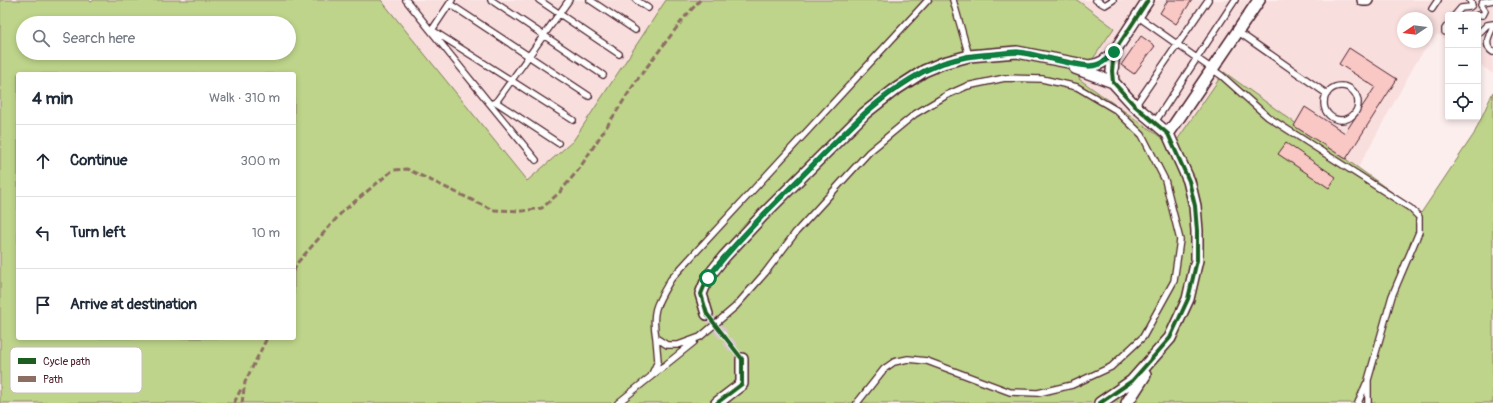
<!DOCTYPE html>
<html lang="en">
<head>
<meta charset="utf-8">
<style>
  body { margin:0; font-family:Pangolin,sans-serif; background:#f6f6f7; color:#1f2937 }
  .controls { position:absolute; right:12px; top:12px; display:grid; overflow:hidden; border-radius:4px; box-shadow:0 2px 6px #0003 }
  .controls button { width:36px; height:36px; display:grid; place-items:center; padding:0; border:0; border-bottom:1px solid #e0e1e3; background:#fff; color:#1f2937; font:20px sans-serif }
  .compass { position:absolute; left:1397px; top:12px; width:36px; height:36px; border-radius:50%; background:#fff; box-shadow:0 2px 6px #0003; rotate:257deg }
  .stop { position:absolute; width:12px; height:12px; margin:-9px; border:3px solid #0b8043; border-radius:50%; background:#fff }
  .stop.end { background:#0b8043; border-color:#fff; box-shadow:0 1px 4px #0008 }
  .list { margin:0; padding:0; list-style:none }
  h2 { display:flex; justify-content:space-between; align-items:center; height:52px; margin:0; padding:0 16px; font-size:17px }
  h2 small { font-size:13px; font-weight:400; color:#747a83 }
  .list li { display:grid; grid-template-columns:26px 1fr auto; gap:12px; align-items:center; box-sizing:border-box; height:72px; padding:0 16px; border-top:1px solid #e0e1e3 }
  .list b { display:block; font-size:15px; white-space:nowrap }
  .list em { font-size:13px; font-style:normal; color:#747a83 }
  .icon { flex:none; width:22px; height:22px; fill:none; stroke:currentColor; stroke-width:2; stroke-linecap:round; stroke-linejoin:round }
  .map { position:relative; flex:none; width:1493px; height:403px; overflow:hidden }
  .search { position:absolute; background:#fff; box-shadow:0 2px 6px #0003; left:16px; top:16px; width:280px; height:44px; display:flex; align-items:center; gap:10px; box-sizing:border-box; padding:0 14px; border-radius:22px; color:#747a83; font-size:15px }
  .panel { position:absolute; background:#fff; box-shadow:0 2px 6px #0003; left:16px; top:72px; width:280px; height:268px; border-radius:4px }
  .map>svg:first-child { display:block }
  .built { fill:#f8dfde; fill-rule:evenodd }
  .green { fill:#bed48a; stroke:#847a5a; fill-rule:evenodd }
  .building { fill:#f9c8c5; stroke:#4a1f2b }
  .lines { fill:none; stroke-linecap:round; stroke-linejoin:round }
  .street-tunnel { stroke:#d9c5c7; stroke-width:11; stroke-dasharray:11 5.5; stroke-linecap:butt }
  .lane-casing { stroke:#4a1f2b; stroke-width:8 }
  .street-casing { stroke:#4a1f2b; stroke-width:14 }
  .lane { stroke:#fff; stroke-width:5.5 }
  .street { stroke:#fff; stroke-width:11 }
  .quiet { stroke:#8d6e63; stroke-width:3; stroke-dasharray:6 3; stroke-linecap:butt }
  .cycleway-casing { stroke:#fff; stroke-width:6 }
  .cycleway { stroke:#1b5e20; stroke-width:4 }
  .route { stroke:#0b8043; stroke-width:5 }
  .key { fill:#fff; stroke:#c9bcbf; stroke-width:1 }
  .key-label { font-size:11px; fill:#4a1f2b }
</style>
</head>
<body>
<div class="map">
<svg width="1493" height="403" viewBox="0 0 1493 403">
  <rect width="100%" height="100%" fill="#fdeeee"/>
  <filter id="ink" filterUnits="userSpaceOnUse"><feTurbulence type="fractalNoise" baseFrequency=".025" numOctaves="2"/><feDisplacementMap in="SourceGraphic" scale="8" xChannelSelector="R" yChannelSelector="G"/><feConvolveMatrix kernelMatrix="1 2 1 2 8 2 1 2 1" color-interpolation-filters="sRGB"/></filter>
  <g filter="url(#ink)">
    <!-- built -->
    <path class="built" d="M381,0H666L573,141L527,181Z
      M1077,0H1493V74L1478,63V15H1448V41L1437,34L1417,61L1358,168L1224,72L1173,146L1078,79L1114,28ZM1403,18H1427V42H1403Z"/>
    <!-- green -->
    <path class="green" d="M0,0H89L91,2L94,0H381L527,181L573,141L666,0H1077L1114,28L1079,79L1173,146L1224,72L1421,213L1474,134L1493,92V403H0ZM23,23H289V53H23ZM18,74H294V338H18Z"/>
    <!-- building -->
    <path class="building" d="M1168,0H1192L1176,24L1160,13Z
      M1141,36L1155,46L1134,74L1121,65Z
      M1349,48L1397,79L1346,159L1294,126L1305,107L1345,133L1375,87L1339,64Z
      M1286,143L1336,177L1329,188L1278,154Z"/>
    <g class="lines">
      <!-- street-tunnel -->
      <path class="street-tunnel" d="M707,314L742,359"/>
      <defs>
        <path id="lane" d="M406,0L490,104L496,102L569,0
          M452,0L432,30L573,120
          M491,0L603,75
          M539,0L619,54
          M590,0L635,30
          M636,0L648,8
          M953,0L969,56
          M1096,0L1105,5L1113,0
          M450,4L589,96
          M1432,9L1438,0
          M1455,15L1461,8L1470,7L1472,5L1470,0
          M1478,15H1483L1485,11L1481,5L1483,2L1493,0
          M1137,16L1222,76L1268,117L1410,208L1419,217V232L1392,296L1368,380V403
          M1448,25L1445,29V32L1448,33
          M1493,27C1489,35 1483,46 1493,52
          M1237,31L1327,94
          M1478,34L1487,25L1493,24
          M1324 103a17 17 0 1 1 34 0a17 17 0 1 1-34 0Z
          M496,102L558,143
          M490,104L536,160
          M1135,106L1208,0
          M1155,122L1235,0
          M652,374L658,361L656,338
          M618,403L694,342
          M857,403L884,369L894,362L908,359L927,361L1010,392L1038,393L1072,385L1111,367L1143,337L1174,281L1180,240L1165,180L1142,135L1116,110L1077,87L1042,79L1005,78L967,86L947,95L915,114L869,152L796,232L765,273L735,307L700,337L678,345H667L656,338C651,310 657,303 671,279L928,0
          M1358,403L1366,384"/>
        <path id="street" d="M1363,0H1367
          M1075,68L1113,82
          M1168,134L1259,0
          M707,314L701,294L708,277L724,257L763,215L865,113L893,91L924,71L943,63L969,56L1017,52L1089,66C1101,65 1106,60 1114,52
          M717,403L742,384V359
          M1100,403L1132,381L1170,338L1188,299L1197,260V231L1195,206L1189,181L1168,134L1135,106L1113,82L1112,71L1114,52L1148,0
          M1127,403L1145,375"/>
      </defs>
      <!-- lane casing -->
      <use href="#lane" class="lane-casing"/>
      <!-- street casing -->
      <use href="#street" class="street-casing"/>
      <!-- lane -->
      <use href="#lane" class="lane"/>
      <!-- street -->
      <use href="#street" class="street"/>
      <!-- quiet -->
      <path class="quiet" d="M294,271L297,263L342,212L393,170L407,169L493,210L523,211L542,208L560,192L579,169L637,80L684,18L700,0
        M234,403L242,387
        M242,403L245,382L267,338"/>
      <defs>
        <path id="cycleway" d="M717,403L742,384V359L707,314L701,294L708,277L724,257L763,215L865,113L893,91L924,71L943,63L969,56L1017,52L1089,66C1101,65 1106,60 1114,52
          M1100,403L1132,381L1170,338L1188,299L1197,260V231L1195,206L1189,181L1168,134L1135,106L1113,82L1112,71L1114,52L1148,0"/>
      </defs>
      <!-- cycleway casing -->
      <use href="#cycleway" class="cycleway-casing"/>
      <!-- cycleway -->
      <use href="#cycleway" class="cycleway"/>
    </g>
  </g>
  <g class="lines" filter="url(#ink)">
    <!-- route -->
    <path class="route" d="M708,278C736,241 770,208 802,176C844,134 886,84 943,63C960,57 978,55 996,54C1003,53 1010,52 1017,52C1038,53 1080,70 1097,65C1104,63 1109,57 1114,52"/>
  </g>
  <!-- legend -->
  <rect x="10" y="347" width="132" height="46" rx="6" class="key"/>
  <rect x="18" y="358" width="18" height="6" fill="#1b5e20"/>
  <rect x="18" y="376" width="18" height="6" fill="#8d6e63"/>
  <g class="key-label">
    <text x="43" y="365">Cycle path</text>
    <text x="43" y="383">Path</text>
  </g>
</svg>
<div class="controls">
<button>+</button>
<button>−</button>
<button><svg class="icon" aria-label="locate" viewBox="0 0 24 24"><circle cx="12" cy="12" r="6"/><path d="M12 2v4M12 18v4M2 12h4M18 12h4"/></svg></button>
</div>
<svg class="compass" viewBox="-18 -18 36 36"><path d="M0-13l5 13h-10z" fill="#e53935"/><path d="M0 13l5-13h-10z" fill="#747a83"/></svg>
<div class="stop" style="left:708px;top:278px"></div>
<div class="stop end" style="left:1114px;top:52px"></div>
<div class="search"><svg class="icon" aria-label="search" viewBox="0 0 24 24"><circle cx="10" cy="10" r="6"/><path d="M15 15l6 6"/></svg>Search here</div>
<section class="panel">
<h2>4 min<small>Walk · 310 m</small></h2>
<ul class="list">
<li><svg class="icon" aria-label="ahead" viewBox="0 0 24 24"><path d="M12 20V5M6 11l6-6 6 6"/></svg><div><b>Continue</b></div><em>300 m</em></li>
<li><svg class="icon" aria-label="left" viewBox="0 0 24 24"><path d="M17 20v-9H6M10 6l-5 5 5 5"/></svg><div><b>Turn left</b></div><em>10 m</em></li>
<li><svg class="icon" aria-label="arrive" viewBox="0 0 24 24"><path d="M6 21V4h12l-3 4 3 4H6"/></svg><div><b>Arrive at destination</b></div></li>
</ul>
</section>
</div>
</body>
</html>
